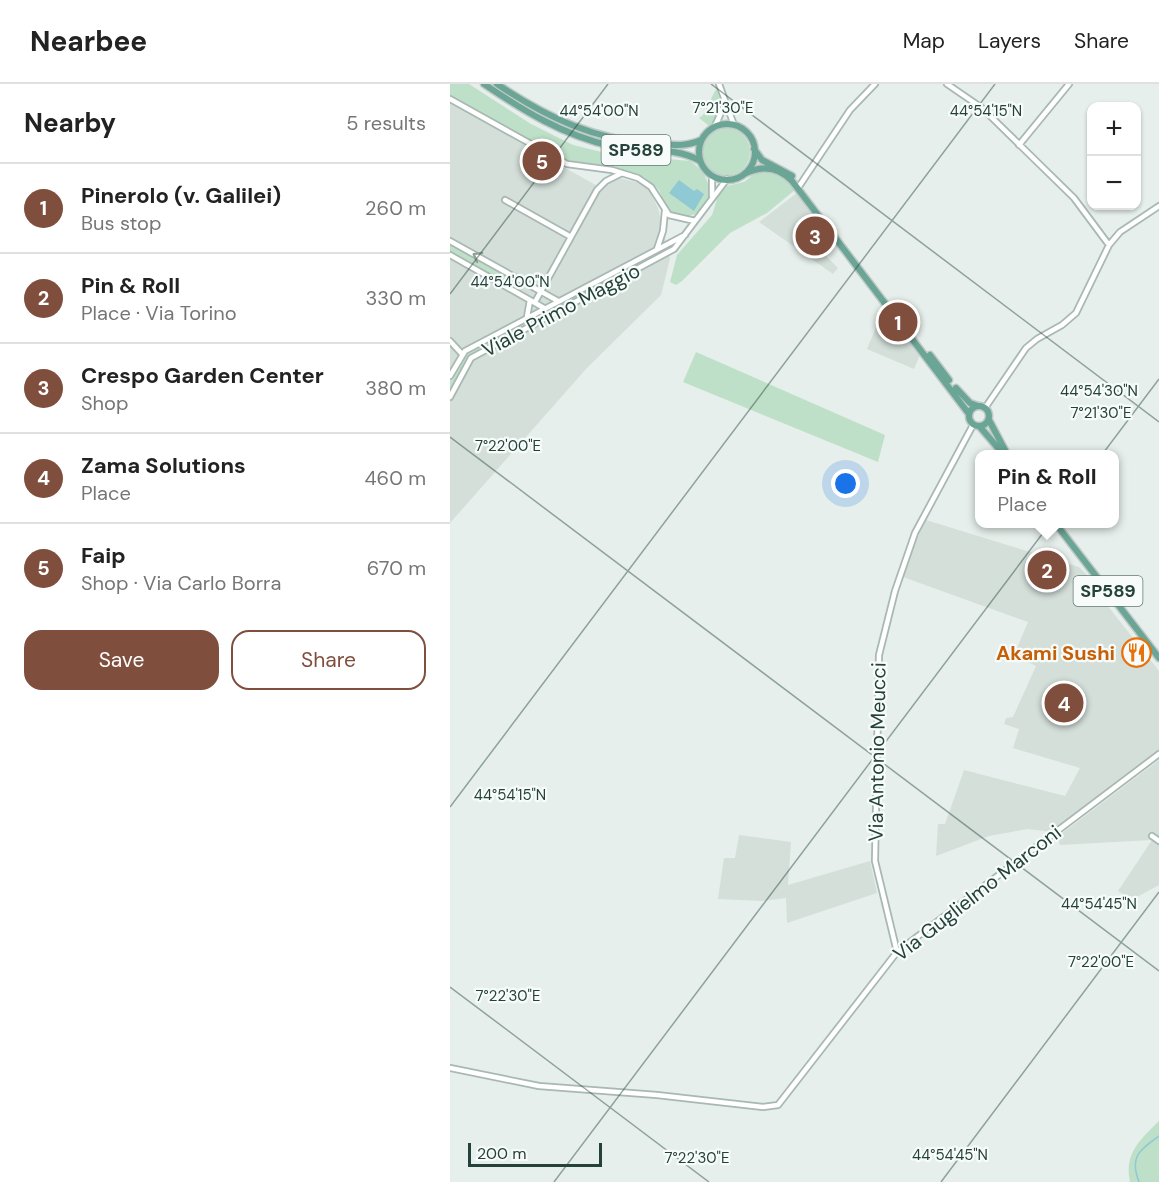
<!DOCTYPE html>
<html lang="en">
<head>
<meta charset="utf-8">
<style>
  body { margin:0; font-family:"DM Sans",sans-serif; background:#f2f2f2; color:#222 }
  .controls { position:absolute; right:18px; top:18px; display:grid; overflow:hidden; border-radius:12px; box-shadow:0 2px 4px #0004 }
  .controls button { width:54px; height:54px; display:grid; place-items:center; padding:0; border:0; border-bottom:2px solid #e0e0e0; background:#fff; color:#222; font:30px sans-serif }
  .scale { position:absolute; left:18px; bottom:15px; width:134px; box-sizing:border-box; padding-left:6px; border:3px solid #24423a; border-top:0; font-size:16px; line-height:21px; white-space:nowrap; color:#24423a; -webkit-text-stroke:4px #f7fbf9; paint-order:stroke }
  .you { position:absolute; left:396px; top:400px; width:21px; height:21px; margin:-15px; border:4px solid #fff; border-radius:50%; background:#1a73e8; box-shadow:0 0 0 9px #1a73e833 }
  .badge { display:grid; place-items:center; width:39px; height:39px; border-radius:50%; background:#804e3d; color:#fff; font-size:20px; font-weight:700 }
  .pin { position:absolute; translate:-50% -50%; border:3px solid #fff; box-shadow:0 2px 6px #0006 }
  .popup { position:absolute; left:525px; top:366px; width:144px; height:78px; box-sizing:border-box; display:grid; place-content:center; border-radius:12px; background:#fff; filter:drop-shadow(0 2px 4px #0005); font-size:20px; white-space:nowrap; color:#767676 }
  .popup b { font-size:22px; color:#222 }
  .popup::after { content:''; position:absolute; left:50%; top:100%; margin-left:-12px; border:12px solid transparent; border-top-color:#fff }
  .list { margin:0; padding:0; list-style:none }
  h2 { display:flex; justify-content:space-between; align-items:center; height:78px; margin:0; padding:0 24px; font-size:26px }
  h2 small { font-size:20px; font-weight:400; color:#767676 }
  .list li { display:grid; grid-template-columns:39px 1fr auto; gap:18px; align-items:center; box-sizing:border-box; height:90px; padding:0 24px; border-top:2px solid #e0e0e0 }
  .list b { display:block; font-size:22px; white-space:nowrap }
  .list p { margin:0; font-size:20px; white-space:nowrap; color:#767676 }
  .list em { font-size:20px; font-style:normal; color:#767676 }
  .actions { display:flex; gap:12px; padding:18px 24px }
  .actions a { flex:1; padding:14px 0; border:2px solid #804e3d; border-radius:18px; text-align:center; font-size:21px; color:#804e3d }
  .actions .main { background:#804e3d; color:#fff }
  .map { position:relative; flex:none; width:709px; height:1098px; overflow:hidden }
  header { display:flex; align-items:center; gap:36px; box-sizing:border-box; height:84px; padding:0 30px; background:#fff; border-bottom:2px solid #e0e0e0 }
  header strong { font-size:28px }
  nav { display:flex; gap:33px; margin-inline-start:auto; font-size:21px }
  main { display:flex }
  aside { flex:1; background:#fff }
  .map>svg:first-child { display:block }
  .built { fill:#d4dfda }
  .green { fill:#bfe0c8 }
  .water { fill:#8ec9d4 }
  .lines { fill:none; stroke-linecap:round; stroke-linejoin:round }
  .stream { stroke:#8ec9d4; stroke-width:1.5 }
  .minor-casing { stroke:#a8b8b2; stroke-width:8 }
  .major-casing { stroke:#c2cac8; stroke-width:9 }
  .minor { stroke:#fff; stroke-width:4.5 }
  .major { stroke:#6aa596; stroke-width:6 }
  .oneway { stroke:#92a09c }
  .ticks { fill:none; stroke:#24423a; stroke-width:1.5; stroke-opacity:0.45 }
  .labels { text-anchor:middle; stroke-width:4.5; stroke-linejoin:round; paint-order:stroke }
  .shield { fill:#f7fbf9; stroke:#637a73; stroke-width:1.5 }
  .shield-label { font-size:18px; font-weight:bold; fill:#24423a }
  .street-label { font-size:20px; fill:#24423a; stroke:#f7fbf9 }
  .food-label { font-size:20px; font-weight:bold; fill:#c56008; stroke:#f7fbf9; text-anchor:end }
  .ticks-label { font-size:15px; text-anchor:middle; fill:#24423a; stroke:#f7fbf9; stroke-width:4.5; stroke-linejoin:round; paint-order:stroke }
</style>
</head>
<body>
<header>
<strong>Nearbee</strong>
<nav><a>Map</a><a>Layers</a><a>Share</a></nav>
</header>
<main>
<aside>
<h2>Nearby<small>5 results</small></h2>
<ul class="list">
<li><span class="badge">1</span><div><b>Pinerolo (v. Galilei)</b><p>Bus stop</p></div><em>260 m</em></li>
<li><span class="badge">2</span><div><b>Pin &amp; Roll</b><p>Place · Via Torino</p></div><em>330 m</em></li>
<li><span class="badge">3</span><div><b>Crespo Garden Center</b><p>Shop</p></div><em>380 m</em></li>
<li><span class="badge">4</span><div><b>Zama Solutions</b><p>Place</p></div><em>460 m</em></li>
<li><span class="badge">5</span><div><b>Faip</b><p>Shop · Via Carlo Borra</p></div><em>670 m</em></li>
</ul>
<div class="actions"><a class="main">Save</a><a>Share</a></div>
</aside>
<div class="map">
<svg width="709" height="1098" viewBox="0 0 709 1098">
  <rect width="100%" height="100%" fill="#e6efeb"/>
  <!-- built -->
  <path class="built" d="M0,19L151,104L169,94L191,99L199,106L208,124L220,175L211,211L136,285L0,439Z
    M347,109L376,144L374,152L377,156L367,163L388,184L383,190L309,138Z
    M427,241L449,243L471,269L464,285L417,265Z
    M476,436L629,483L642,496L636,512L641,516L646,507L709,587V666L603,748L577,745L539,752L486,772L488,740H495L514,686L615,712L630,684L563,664L569,645L554,640L556,634L563,633L586,582L564,571L578,538L453,493L458,473Z
    M709,676V801L687,813L676,812L668,807L702,756L610,761L607,753Z
    M289,751L341,758L338,801L420,777L427,809L337,839L336,814L312,817L268,815L274,774H285Z"/>
  <!-- green -->
  <path class="green" d="M0,0H19L81,40L123,61L160,70L240,77C254,86 263,101 258,117L245,130L235,134L225,131L217,125L209,106L194,93L176,87L112,75L0,13Z
    M266,5C276,17 270,28 264,40L258,41L249,34L253,31Z
    M252 68a24 24 0 1 1 48 0a24 24 0 1 1-48 0Z
    M309,86C324,89 336,92 346,105L317,129L280,149L232,197L226,201L220,198L227,171L262,131L268,112L277,102L294,98Z
    M0,161L70,200L67,206L0,169Z
    M96,229L97,231L18,274L0,308V299L18,270Z
    M246,268L435,351L428,378L233,298Z
    M709,1037V1098H680C674,1069 690,1056 709,1037Z"/>
  <!-- water -->
  <path class="water" d="M229,96L244,107L247,105L254,110L244,127L219,109Z"/>
  <g class="lines">
    <!-- stream -->
    <path class="stream" d="M689,1098C679,1072 690,1066 709,1052"/>
    <defs>
      <path id="minor" d="M269,0L284,41
        M497,0L532,24L624,114L659,161
        M0,15L117,80L162,86L188,94L201,103L219,131L245,137
        M265,42L274,22
        M569,61L619,0
        M262,91V112
        M350,101L400,26L425,0
        M55,116L121,153
        M0,157L108,217
        M207,165L213,147L215,127
        M0,171L94,224
        M85,218L147,106L156,97L172,89
        M77,233L80,216
        M0,257L12,270
        M0,292L15,267L235,151
        M0,313L21,274L224,165L277,95
        M535,324L576,264L587,255L612,241L626,229L659,161L670,148L709,122
        M702,752L709,757
        M447,868L425,777L429,571L445,507L465,449L523,341
        M0,984L89,1002L207,1011L313,1023L328,1021L447,868L709,670"/>
      <path id="major" d="M34,0C74,27 113,51 161,62C189,68 226,62 250,77
        M47,0C96,33 146,57 206,60C222,61 236,63 251,56
        M249 68a28 28 0 1 1 56 0a28 28 0 1 1-56 0Z
        M304,65L312,76L342,92
        M294,90C312,81 328,82 342,97L519,330
        M480,271L499,296
        M506,304L520,319L528,322
        M519 332a10 10 0 1 1 20 0a10 10 0 1 1-20 0Z
        M539,336L557,370
        M530,343L549,365
        M606,440L709,574"/>
    </defs>
    <!-- minor casing -->
    <use href="#minor" class="minor-casing"/>
    <!-- major casing -->
    <use href="#major" class="major-casing"/>
    <!-- minor -->
    <use href="#minor" class="minor"/>
    <!-- major -->
    <use href="#major" class="major"/>
  </g>
  <!-- one-way arrows -->
  <defs><path id="oneway-chevron" d="M-2-3.5L2.5 0L-2 3.5" fill="none" stroke-width="1.6" stroke-linecap="round" stroke-linejoin="round" transform="scale(1.5)"/></defs>
  <use class="oneway" href="#oneway-chevron" transform="translate(27 172) rotate(-151)"/>
  <!-- ticks -->
  <path class="ticks" d="M261,0L709,338M0,210L158,0M0,353L709,887M0,723L545,0M0,903L259,1098M104,1098L709,295M491,1098L709,808"/>
  <!-- icons -->
  <defs>
    <symbol id="restaurant-ring" viewBox="-11 -11 22 22"><circle r="9.5" fill="#f7fbf9" stroke="#e8710a" stroke-width="1.5"/><path d="M-5-6h1v4h1v-4h1v4h1v-4h1v5L-1.5 .5V6h-2V.5L-5-1ZM5-6V6H3V1.5H1.5Q1.5-4 5-6Z" fill="#e8710a"/></symbol>
  </defs>
  <g fill-rule="evenodd">
    <use href="#restaurant-ring" x="670" y="552" width="33" height="33"/>
  </g>
  <g class="labels">
    <!-- shield labels -->
    <g class="shield">
      <rect x="151.5" y="51" width="69" height="30" rx="4.5"/>
      <rect x="623.5" y="492" width="69" height="30" rx="4.5"/>
    </g>
    <g class="shield-label">
      <text x="186" y="72">SP589</text>
      <text x="658" y="513">SP589</text>
    </g>
    <!-- street labels -->
    <g class="street-label">
      <text transform="translate(111 226) rotate(-28)" y="7">Viale Primo Maggio</text>
      <text transform="translate(427 668) rotate(-89)" y="7">Via Antonio Meucci</text>
      <text transform="translate(527 809) rotate(-38)" y="7">Via Guglielmo Marconi</text>
    </g>
    <!-- food labels -->
    <g class="food-label">
      <text x="665" y="576">Akami Sushi</text>
    </g>
  </g>
  <g class="ticks-label">
    <text x="273" y="29">7°21'30"E</text>
    <text x="149" y="32">44°54'00"N</text>
    <text x="536" y="32">44°54'15"N</text>
    <text x="60" y="203">44°54'00"N</text>
    <text x="649" y="312">44°54'30"N</text>
    <text x="651" y="334">7°21'30"E</text>
    <text x="58" y="367">7°22'00"E</text>
    <text x="60" y="716">44°54'15"N</text>
    <text x="649" y="825">44°54'45"N</text>
    <text x="651" y="883">7°22'00"E</text>
    <text x="58" y="917">7°22'30"E</text>
    <text x="500" y="1076">44°54'45"N</text>
    <text x="247" y="1079">7°22'30"E</text>
  </g>
</svg>
<div class="controls">
<button>+</button>
<button>−</button>
</div>
<div class="scale">200 m</div>
<div class="you"></div>
<div class="pin badge" style="left:448px;top:238px">1</div>
<div class="pin badge" style="left:597px;top:486px">2</div>
<div class="popup"><b>Pin &amp; Roll</b>Place</div>
<div class="pin badge" style="left:365px;top:152px">3</div>
<div class="pin badge" style="left:614px;top:619px">4</div>
<div class="pin badge" style="left:92px;top:77px">5</div>
</div>
</main>
</body>
</html>
